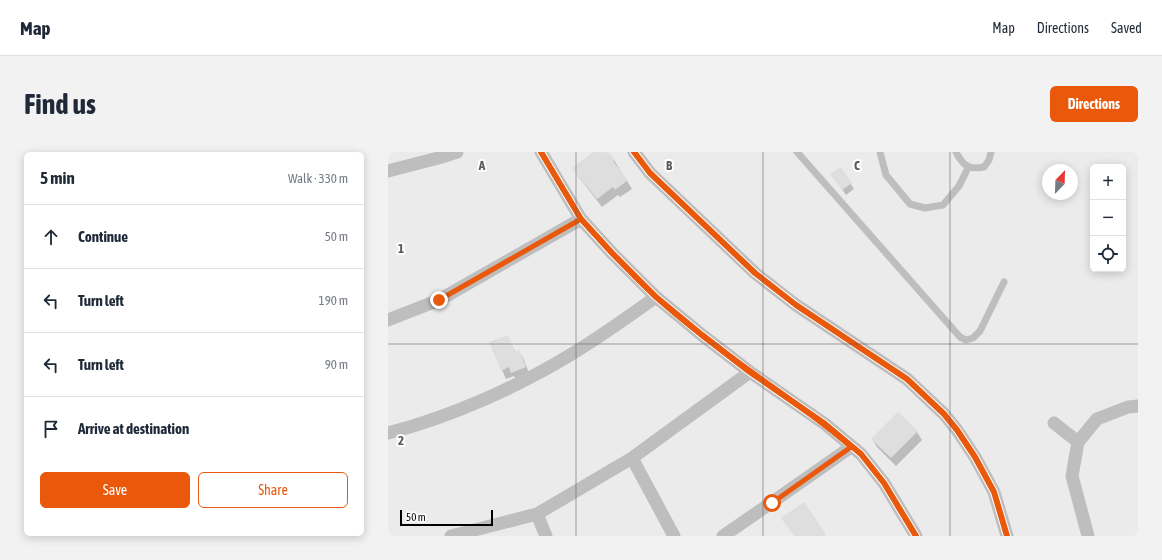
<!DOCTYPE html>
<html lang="en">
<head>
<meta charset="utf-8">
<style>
  body { margin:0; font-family:"Asap Condensed",sans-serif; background:#f2f2f3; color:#1f2937 }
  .controls { position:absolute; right:12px; top:12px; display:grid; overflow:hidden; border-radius:6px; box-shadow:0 2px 10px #0003 }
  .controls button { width:36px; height:36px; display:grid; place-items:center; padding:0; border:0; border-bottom:1px solid #e0e1e3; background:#fff; color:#1f2937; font:20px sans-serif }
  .compass { position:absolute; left:654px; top:12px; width:36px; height:36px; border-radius:50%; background:#fff; box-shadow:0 2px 10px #0003; rotate:23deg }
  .scale { position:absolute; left:12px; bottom:10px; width:93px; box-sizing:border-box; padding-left:4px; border:2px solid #000; border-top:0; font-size:11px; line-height:14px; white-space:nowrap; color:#000; -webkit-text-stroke:3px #fff; paint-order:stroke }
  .stop { position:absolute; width:12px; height:12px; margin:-9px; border:3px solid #ea580c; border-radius:50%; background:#fff }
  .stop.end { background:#ea580c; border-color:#fff; box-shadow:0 1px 4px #0008 }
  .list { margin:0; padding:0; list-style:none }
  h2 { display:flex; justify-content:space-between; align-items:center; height:52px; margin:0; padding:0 16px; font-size:17px }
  h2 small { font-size:13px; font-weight:400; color:#747a83 }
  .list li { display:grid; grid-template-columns:26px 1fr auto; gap:12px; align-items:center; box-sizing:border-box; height:64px; padding:0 16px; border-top:1px solid #e0e1e3 }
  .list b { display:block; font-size:15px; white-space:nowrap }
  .list em { font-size:13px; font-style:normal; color:#747a83 }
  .actions { display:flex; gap:8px; padding:12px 16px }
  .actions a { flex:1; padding:9px 0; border:1px solid #ea580c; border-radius:6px; text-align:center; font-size:14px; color:#ea580c }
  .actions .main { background:#ea580c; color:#fff }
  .icon { flex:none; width:22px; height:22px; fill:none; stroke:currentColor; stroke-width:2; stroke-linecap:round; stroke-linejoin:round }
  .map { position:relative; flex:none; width:750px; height:384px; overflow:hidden; border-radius:6px }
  header { display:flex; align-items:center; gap:24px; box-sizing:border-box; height:56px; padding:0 20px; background:#fff; border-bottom:1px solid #e0e1e3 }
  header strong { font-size:19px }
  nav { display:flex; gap:22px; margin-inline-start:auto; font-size:14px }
  .intro { display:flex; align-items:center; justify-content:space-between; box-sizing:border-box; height:96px; padding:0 24px }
  h1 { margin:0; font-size:28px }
  .button { padding:10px 18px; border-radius:6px; background:#ea580c; color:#fff; font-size:14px; font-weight:700 }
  main { display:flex; gap:24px; padding:0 24px }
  aside { flex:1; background:#fff; border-radius:6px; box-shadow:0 2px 10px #0003 }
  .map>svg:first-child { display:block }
  .green { fill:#ebebeb; fill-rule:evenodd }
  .shadow { fill:#0003 }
  .building { fill:#dedede }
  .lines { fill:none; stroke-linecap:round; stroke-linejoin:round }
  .lane { stroke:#bebebe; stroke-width:7 }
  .street { stroke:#bebebe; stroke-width:13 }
  .cycleway-casing { stroke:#fff; stroke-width:8 }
  .cycleway { stroke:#e8590c; stroke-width:6 }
  .route { stroke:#ea580c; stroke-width:5 }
  .grid { fill:none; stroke:#595959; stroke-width:1; stroke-opacity:0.55 }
  .grid-label { font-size:13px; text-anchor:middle; font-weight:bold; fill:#595959; stroke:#fff; stroke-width:4; stroke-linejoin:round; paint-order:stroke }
</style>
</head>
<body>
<header>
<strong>Map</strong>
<nav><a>Map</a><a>Directions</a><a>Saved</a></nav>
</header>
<div class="intro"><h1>Find us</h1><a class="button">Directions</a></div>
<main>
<aside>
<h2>5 min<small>Walk · 330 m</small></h2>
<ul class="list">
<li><svg class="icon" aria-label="ahead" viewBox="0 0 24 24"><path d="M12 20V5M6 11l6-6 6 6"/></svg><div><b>Continue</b></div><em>50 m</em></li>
<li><svg class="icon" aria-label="left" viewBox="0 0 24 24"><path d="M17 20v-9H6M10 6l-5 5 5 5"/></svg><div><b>Turn left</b></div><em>190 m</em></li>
<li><svg class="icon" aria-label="left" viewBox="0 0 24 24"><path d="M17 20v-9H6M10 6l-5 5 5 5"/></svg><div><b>Turn left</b></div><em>90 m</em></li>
<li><svg class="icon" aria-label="arrive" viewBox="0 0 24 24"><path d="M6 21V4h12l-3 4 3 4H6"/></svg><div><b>Arrive at destination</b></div></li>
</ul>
<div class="actions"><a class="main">Save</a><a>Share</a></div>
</aside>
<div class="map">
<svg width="750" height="384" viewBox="0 0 750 384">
  <rect width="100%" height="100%" fill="#fff"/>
  <!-- green -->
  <path class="green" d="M0,0H750V384H0ZM705,15H735V117H705ZM660,18H684V42H660Z"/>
  <!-- shadow -->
  <path class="shadow" d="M206,0H215L226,8L244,37L232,45L230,43L214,55L190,24L186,16Z
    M452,16L466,37L458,43L447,27Z
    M119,184L128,201L131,199L136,208L142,224L129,229L126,224L118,227L114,218Z
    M529,280L534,288L508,314L489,295L484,287Z"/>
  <!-- building -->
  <path class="building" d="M205,0H216L218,1L220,0L227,8L225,9L240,28L227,38L225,35L209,47L184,16Z
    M453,15L464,31L454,38L442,22Z
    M120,183L127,200L131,198L138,215L123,221L121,215L113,219L101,190Z
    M510,260L530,279L503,306L483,287Z
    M416,350L438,382L436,384H406L393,366Z"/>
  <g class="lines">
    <!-- lane -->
    <path class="lane" d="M409,0L572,185L578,188L585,186L592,179L616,130
      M492,0L498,23L522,52L537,56L555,53L571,34L580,16
      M568,0C575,14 581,18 596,15L601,8L603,0"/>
    <!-- street -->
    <path class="street" d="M153,0L193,67L224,101L268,145L314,183L362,220L437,272L473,302L496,331L528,384
      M246,0L262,21L367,121L408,153L519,227L556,262L569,278L587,305L606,340L619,384
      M0,19L54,5L69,0
      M0,168L51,148L193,67
      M666,271L690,290
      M0,281C63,265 132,234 187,200C215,183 241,164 268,145
      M244,306L286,384
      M149,362L158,384
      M63,384L149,362L244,306L362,220
      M335,384L383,351L463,295
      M700,384L684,324L690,290L709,267L740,255L750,254"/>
    <defs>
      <path id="cycleway" d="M153,0L193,67L224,101L268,145L314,183L362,220L437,272L473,302L496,331L528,384
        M246,0L262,21L367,121L408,153L519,227L556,262L569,278L587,305L606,340L619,384"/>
    </defs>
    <!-- cycleway casing -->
    <use href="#cycleway" class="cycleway-casing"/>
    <!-- cycleway -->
    <use href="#cycleway" class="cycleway"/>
  </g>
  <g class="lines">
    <!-- route -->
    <path class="route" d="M51,148L193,67C217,93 241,121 268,145C283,159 299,172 315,184C364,222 416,254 463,295L384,351"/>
  </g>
  <!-- grid -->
  <path class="grid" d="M188,0V384M375,0V384M562,0V384M0,192H750"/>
  <g class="grid-label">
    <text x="94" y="18">A</text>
    <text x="281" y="18">B</text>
    <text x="469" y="18">C</text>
    <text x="13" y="101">1</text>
    <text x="13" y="293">2</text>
  </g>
</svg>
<div class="controls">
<button>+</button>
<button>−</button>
<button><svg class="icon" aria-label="locate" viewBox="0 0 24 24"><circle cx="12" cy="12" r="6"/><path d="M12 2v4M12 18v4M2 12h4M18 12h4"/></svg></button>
</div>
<svg class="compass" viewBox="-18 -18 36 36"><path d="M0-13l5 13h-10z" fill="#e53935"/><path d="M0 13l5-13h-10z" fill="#747a83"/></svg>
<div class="scale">50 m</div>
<div class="stop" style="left:384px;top:351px"></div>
<div class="stop end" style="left:51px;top:148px"></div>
</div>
</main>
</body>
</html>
